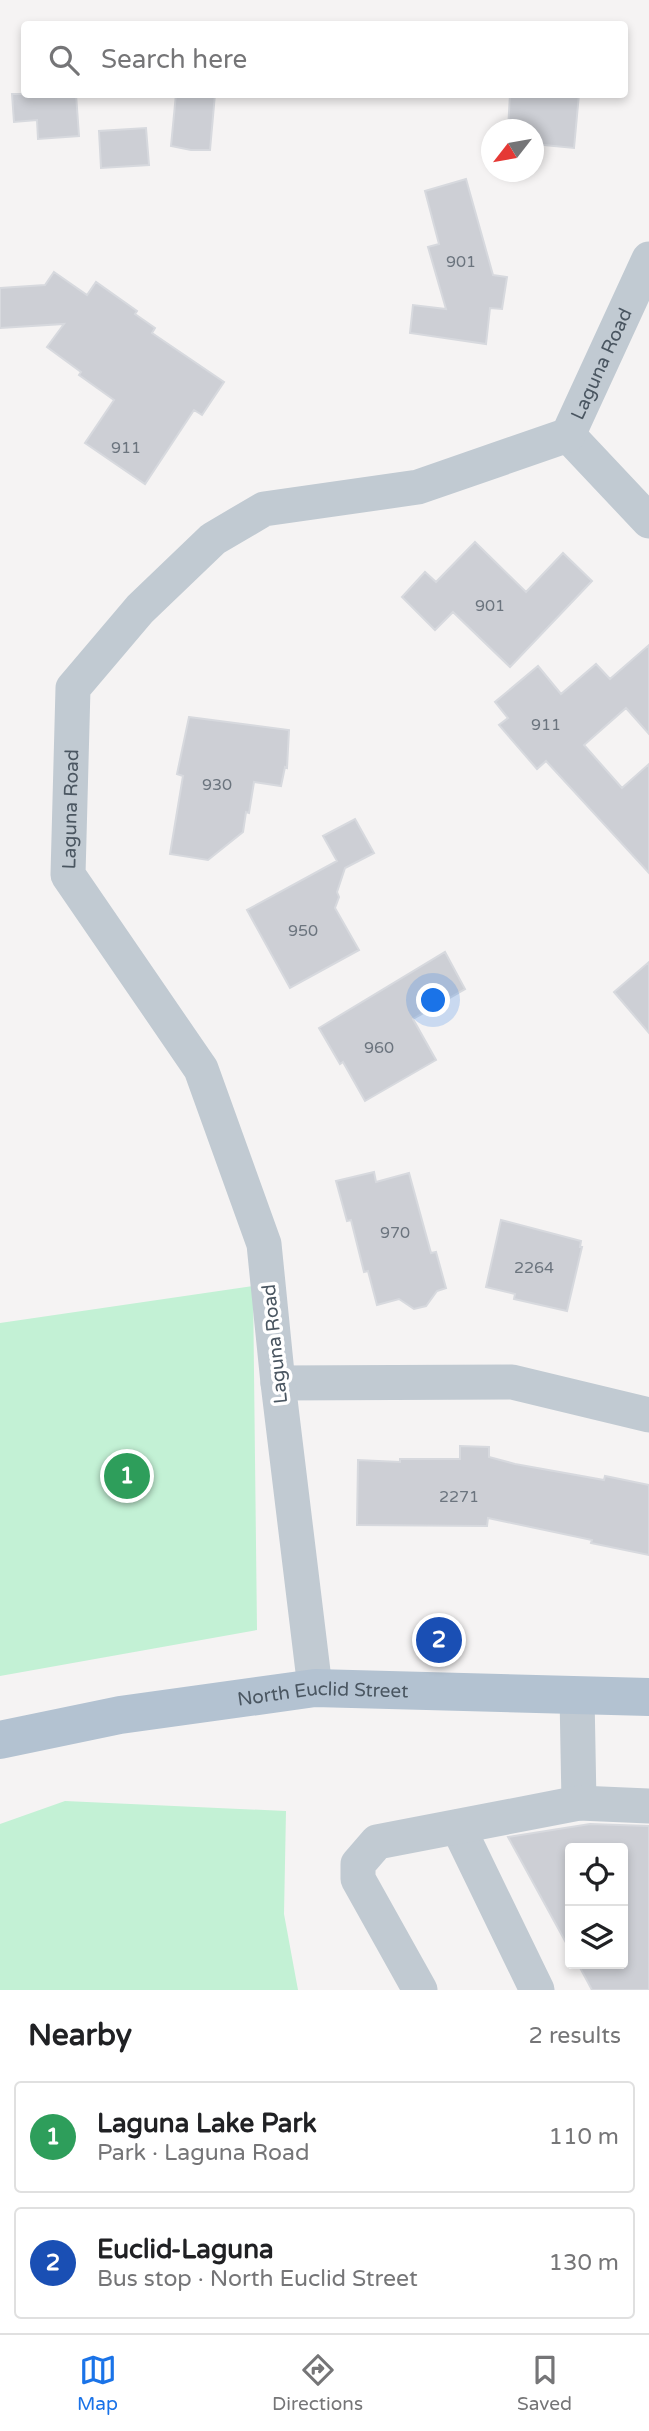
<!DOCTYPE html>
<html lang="en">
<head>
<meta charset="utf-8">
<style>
  body { margin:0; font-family:"Varela Round",sans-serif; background:#f6f6f6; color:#202124 }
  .controls { position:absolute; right:21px; bottom:21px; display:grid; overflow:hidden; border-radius:7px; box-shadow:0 4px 10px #0003 }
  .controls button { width:63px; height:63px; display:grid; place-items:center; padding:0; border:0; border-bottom:2px solid #e0e0e0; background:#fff; color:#202124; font:35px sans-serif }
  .compass { position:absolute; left:481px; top:119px; width:63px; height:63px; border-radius:50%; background:#fff; box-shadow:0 4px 10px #0003; rotate:239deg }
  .you { position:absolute; left:434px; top:1001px; width:24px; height:24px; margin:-18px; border:5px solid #fff; border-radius:50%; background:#1a73e8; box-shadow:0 0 0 10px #1a73e833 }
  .badge { display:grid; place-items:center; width:46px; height:46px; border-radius:50%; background:#1a73e8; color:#fff; font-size:23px; font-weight:700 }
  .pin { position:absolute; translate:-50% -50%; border:4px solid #fff; box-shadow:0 2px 7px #0006 }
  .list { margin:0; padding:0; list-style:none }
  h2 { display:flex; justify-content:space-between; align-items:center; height:91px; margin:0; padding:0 28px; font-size:30px }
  h2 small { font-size:23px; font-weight:400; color:#757577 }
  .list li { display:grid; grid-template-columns:46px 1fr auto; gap:21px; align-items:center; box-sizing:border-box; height:112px; margin:0 14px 14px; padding:0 14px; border:2px solid #e0e0e0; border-radius:7px }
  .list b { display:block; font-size:26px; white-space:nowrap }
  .list p { margin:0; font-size:23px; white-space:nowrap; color:#757577 }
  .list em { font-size:23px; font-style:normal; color:#757577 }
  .icon { flex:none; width:38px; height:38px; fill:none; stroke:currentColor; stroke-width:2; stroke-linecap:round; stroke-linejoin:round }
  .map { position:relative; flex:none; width:649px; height:1990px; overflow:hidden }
  .search { position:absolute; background:#fff; box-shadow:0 4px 10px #0003; left:21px; right:21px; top:21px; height:77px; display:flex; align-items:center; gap:18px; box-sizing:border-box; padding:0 24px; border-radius:7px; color:#757577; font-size:26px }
  .sheet { height:343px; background:#fff }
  nav { display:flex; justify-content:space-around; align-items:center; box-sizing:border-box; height:98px; border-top:2px solid #e0e0e0; background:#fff; font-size:19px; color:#757577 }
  nav a { display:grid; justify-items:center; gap:4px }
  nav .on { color:#1a73e8 }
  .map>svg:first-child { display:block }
  .green { fill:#c3f1d5 }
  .building { fill:#cdcfd5; stroke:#d7d9de; stroke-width:2 }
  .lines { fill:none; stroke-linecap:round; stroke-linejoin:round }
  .minor { stroke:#c1cad2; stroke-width:35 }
  .major { stroke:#b3c2d1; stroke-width:38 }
  .labels { text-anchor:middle; stroke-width:7; stroke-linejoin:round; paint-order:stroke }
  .number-label { font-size:16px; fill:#6b747e }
  .street-label { font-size:19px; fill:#4a5661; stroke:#fff }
</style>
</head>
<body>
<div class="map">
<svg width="649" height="1990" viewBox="0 0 649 1990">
  <rect width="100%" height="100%" fill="#f5f3f3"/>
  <!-- green -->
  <path class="green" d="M253,1286L257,1630L0,1676V1323Z
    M65,1801L286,1811L284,1914L298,1990H0V1824Z"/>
  <!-- building -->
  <path class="building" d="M12,94H76L79,136L38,139L37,120L14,122Z
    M176,94H215L210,150H191L171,146Z
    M510,94H579L574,148L534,144V130H508Z
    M146,128L149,165L101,168L99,131Z
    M466,179L493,275L507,277L502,309L490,308L486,344L410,333L413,305L446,309L428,247L439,244L425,191Z
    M54,272L87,295L96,282L137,311L135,314L155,328L152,333L224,382L202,415L194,410L145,484L85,443L114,400L79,375L81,372L47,347L64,324L0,328V288L45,285Z
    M475,542L526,592L563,553L592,581L510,667L453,612L435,630L402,597L425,572L436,582Z
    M649,645V734L626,708L584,745L622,788L649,764V873L546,761L537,769L499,725L508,718L495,702L538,666L561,694L596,664L610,679Z
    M189,717L289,730L287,768L285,767L281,786L254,782L249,813L246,812L243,832L208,860L170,854L183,776L177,774Z
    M355,819L374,853L345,868L337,892L339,897L335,908L359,950L290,988L247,910L337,861L323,836Z
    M445,952L465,989L413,1019L436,1060L365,1101L343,1062L340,1064L319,1028Z
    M649,962V1033L614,992Z
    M374,1172L376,1182L409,1173L431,1253L436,1252L446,1288L437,1291L426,1306L414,1309L399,1299L377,1305L368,1271L364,1272L351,1220L347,1221L336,1181Z
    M501,1220L581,1241L580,1247H582L567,1311L514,1299L515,1294L486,1287Z
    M460,1446L489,1447V1457L515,1464L604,1480L605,1476L649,1485V1555L591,1543L592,1540L488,1518L487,1526L357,1525L358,1460L400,1462V1459H460Z
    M590,1824L649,1826V1990H592L578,1964H623V1848H570V1950L508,1837Z"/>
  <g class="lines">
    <!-- minor -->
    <g class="minor">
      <path d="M568,435L649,521"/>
      <path d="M278,1383L512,1382L649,1415"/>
      <path id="s1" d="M315,1688L278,1383L264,1244L201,1069L68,875L73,688L140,609L213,539L264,509L418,487L568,435L649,259"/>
      <path d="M577,1695L579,1803"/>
      <path d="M458,1827L537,1990"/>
      <path d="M420,1990L358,1879V1864L377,1842L579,1803L649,1806"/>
    </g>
    <!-- major -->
    <path class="major" id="s2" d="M0,1740L120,1715L315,1688L649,1697"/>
  </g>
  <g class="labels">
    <!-- number labels -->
    <g class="number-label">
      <text x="461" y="267">901</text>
      <text x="126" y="453">911</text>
      <text x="490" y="611">901</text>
      <text x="546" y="730">911</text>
      <text x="217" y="790">930</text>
      <text x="303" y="936">950</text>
      <text x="379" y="1053">960</text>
      <text x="395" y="1238">970</text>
      <text x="534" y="1273">2264</text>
      <text x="459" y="1502">2271</text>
    </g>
    <!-- street labels -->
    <g class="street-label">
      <text dy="7" stroke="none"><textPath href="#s1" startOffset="1712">Laguna Road</textPath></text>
      <text dy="7" stroke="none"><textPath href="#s1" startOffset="934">Laguna Road</textPath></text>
      <text transform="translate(274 1344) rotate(-96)" y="7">Laguna Road</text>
      <text dy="7" stroke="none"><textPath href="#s2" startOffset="327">North Euclid Street</textPath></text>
    </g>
  </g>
</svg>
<div class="controls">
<button><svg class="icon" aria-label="locate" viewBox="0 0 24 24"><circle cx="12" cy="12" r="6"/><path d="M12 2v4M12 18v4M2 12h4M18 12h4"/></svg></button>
<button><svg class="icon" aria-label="layers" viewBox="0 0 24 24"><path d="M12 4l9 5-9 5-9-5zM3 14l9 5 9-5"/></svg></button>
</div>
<svg class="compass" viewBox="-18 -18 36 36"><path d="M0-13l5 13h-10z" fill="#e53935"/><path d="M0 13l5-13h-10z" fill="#757577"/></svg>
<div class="you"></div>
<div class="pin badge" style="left:127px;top:1476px;background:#2e9e5b">1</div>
<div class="pin badge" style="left:439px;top:1640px;background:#1a4fb4">2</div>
<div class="search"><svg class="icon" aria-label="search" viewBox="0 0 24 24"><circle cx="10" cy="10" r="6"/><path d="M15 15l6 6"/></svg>Search here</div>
</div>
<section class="sheet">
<h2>Nearby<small>2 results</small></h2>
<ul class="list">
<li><span class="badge" style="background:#2e9e5b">1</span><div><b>Laguna Lake Park</b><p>Park · Laguna Road</p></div><em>110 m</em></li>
<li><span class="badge" style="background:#1a4fb4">2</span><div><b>Euclid-Laguna</b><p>Bus stop · North Euclid Street</p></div><em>130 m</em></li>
</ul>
</section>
<nav>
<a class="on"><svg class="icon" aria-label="map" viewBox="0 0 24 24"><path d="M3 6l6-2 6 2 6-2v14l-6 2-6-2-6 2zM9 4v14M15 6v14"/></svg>Map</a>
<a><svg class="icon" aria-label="directions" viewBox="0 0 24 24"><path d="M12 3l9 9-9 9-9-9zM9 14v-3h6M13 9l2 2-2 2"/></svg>Directions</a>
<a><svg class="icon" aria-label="saved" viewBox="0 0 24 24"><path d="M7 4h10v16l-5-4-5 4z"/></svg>Saved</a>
</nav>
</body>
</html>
